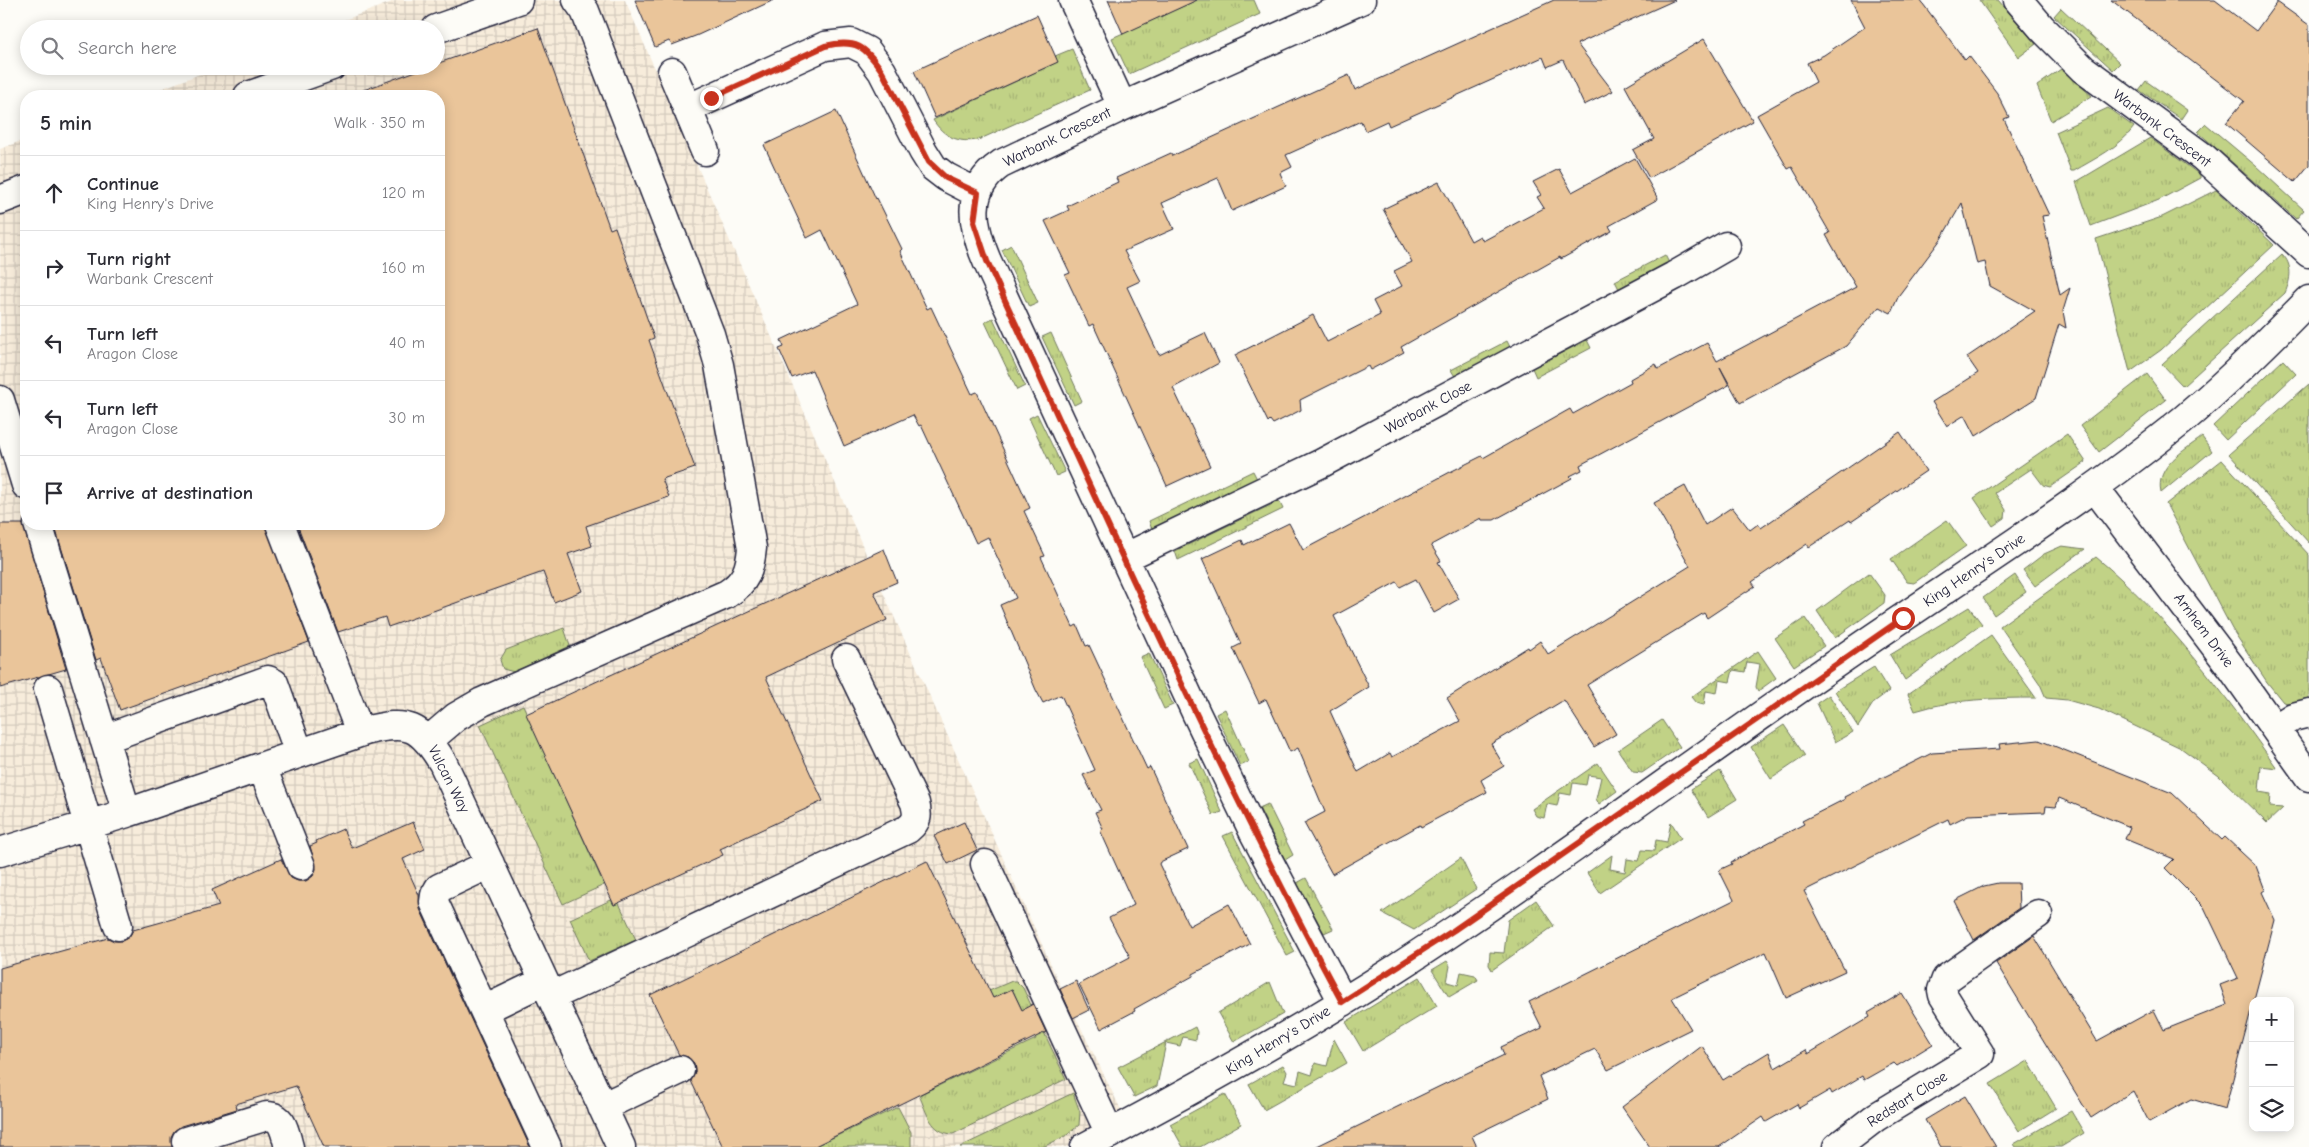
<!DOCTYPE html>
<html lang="en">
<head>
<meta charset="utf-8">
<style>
  body { margin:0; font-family:"Comic Neue",sans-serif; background:#f7f7f7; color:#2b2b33 }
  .controls { position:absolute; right:15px; bottom:15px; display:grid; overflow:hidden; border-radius:10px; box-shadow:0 2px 12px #0003 }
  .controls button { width:45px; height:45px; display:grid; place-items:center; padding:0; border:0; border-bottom:1px solid #e1e1e2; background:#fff; color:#2b2b33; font:25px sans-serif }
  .stop { position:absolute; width:15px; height:15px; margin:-11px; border:4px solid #c8321e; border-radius:50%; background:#fff }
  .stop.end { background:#c8321e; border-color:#fff; box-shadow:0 1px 5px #0008 }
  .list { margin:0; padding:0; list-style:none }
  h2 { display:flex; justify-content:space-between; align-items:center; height:65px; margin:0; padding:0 20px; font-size:21px }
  h2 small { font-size:16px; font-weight:400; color:#7c7c81 }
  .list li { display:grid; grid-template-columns:32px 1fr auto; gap:15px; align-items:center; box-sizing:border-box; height:75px; padding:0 20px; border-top:1px solid #e1e1e2 }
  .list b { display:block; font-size:19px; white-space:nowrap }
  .list p { margin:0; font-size:16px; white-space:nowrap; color:#7c7c81 }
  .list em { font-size:16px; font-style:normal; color:#7c7c81 }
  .icon { flex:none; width:28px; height:28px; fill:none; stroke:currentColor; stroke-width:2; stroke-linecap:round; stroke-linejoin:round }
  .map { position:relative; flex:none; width:2309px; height:1147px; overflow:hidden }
  .search { position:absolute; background:#fff; box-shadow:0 2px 12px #0003; left:20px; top:20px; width:425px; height:55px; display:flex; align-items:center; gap:12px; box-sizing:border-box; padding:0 18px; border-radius:28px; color:#7c7c81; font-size:19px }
  .panel { position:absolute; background:#fff; box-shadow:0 2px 12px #0003; left:20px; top:90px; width:425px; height:440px; border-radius:20px }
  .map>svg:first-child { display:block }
  .industrial { fill:url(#industrial-grid) }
  .grass { fill:url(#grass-tufts); stroke:#727a60 }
  .building { fill:#eac59a; stroke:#22223b }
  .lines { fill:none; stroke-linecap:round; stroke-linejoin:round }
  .minor-casing { stroke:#22223b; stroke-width:31 }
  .minor { stroke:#fdfcf7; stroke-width:28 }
  .route { stroke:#c8321e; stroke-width:6 }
  .labels { text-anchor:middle; stroke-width:4; stroke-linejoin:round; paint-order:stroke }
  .street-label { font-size:15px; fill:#22223b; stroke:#fdfcf7 }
</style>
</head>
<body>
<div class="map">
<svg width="2309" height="1147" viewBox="0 0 2309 1147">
  <defs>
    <pattern id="industrial-grid" width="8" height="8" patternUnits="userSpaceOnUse" patternTransform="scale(1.25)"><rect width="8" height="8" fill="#f7ecdb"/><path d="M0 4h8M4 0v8" fill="none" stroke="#d3cabd"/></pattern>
    <pattern id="grass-tufts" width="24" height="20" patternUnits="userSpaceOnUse" patternTransform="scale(1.25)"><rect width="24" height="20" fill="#c1d286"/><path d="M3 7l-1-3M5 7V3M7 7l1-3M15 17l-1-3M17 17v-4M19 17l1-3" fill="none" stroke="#a6b475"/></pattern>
  </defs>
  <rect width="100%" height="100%" fill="#fdfcf7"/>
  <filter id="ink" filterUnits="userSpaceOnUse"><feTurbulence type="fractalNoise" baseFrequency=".02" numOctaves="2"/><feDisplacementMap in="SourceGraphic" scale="10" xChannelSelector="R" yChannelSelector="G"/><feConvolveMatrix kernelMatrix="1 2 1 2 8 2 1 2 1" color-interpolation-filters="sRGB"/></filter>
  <g filter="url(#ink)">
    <!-- industrial -->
    <path class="industrial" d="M397,0H625L877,579L1062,989L1128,1124L1085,1147H0V149L26,139V524H439V96H142L221,66H436V29H321Z"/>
    <!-- grass -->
    <path class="grass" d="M1197,0H1254L1260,14L1129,74L1112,38Z
      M1979,0H1998L2036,44L2019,57Z
      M2061,8L2120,63L2113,70L2054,16Z
      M1072,49L1090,90L978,140C958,143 944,137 933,120L1057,62L1055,56Z
      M2061,69L2092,96L2051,121L2037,86Z
      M2146,81L2187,110L2181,119L2139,90Z
      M2108,108L2134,127C2120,147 2094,159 2074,171H2071L2056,132Z
      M2206,124L2256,166L2304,210L2296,219L2198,132Z
      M2150,138L2200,175V178L2159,200L2091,226L2076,182Z
      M2216,190L2274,245L2161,350L2130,372L2096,239L2162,217Z
      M1011,245L1038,303L1029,307L1002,250Z
      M2282,254C2293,265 2291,279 2285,293L2183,386L2162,364Z
      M1665,255L1669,263L1619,289L1615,281Z
      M993,318L1025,386L1017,390L985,322Z
      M1051,333L1082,401L1074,405L1042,337Z
      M1587,340L1591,348L1536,377L1532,368Z
      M1507,341L1511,349L1456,378L1451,370Z
      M2283,360L2296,374L2226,440L2213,426Z
      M2147,374L2166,400L2099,452L2080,426Z
      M2309,384V543L2229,454Z
      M1037,414L1065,472L1056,476L1029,418Z
      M2067,434L2086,462L2050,487L2043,485L2031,469L1995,493L2006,510L2005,518L1993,526L1974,498Z
      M2202,437L2212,451L2161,493C2155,466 2184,451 2202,437Z
      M2222,460L2309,555V702L2294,704L2283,702L2267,682L2232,629L2166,504Z
      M1253,471L1257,479L1152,530L1149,521Z
      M1279,501L1283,509L1178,560L1175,551Z
      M1947,520L1966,546L1914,583L1907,582L1891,559Z
      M2062,546L2085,549L2035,586L2023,570L2044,554Z
      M2096,557C2167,616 2224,693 2277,768L2261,766L2259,792L2271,794L2270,807L2283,808L2267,823L2219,776L2181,748L2099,709L2067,700L2046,698L2040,684L2000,626Z
      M1869,573L1885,595L1884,603L1835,638L1817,611Z
      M2015,575L2026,592L1994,615L1983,598Z
      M1969,607L1982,624L1905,680L1890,655Z
      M1805,618L1824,646L1794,666L1775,638Z
      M564,628L570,646L514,672L503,669L500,660L506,650Z
      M1991,635L2036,698C1995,698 1954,699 1915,711L1908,694Z
      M1758,651L1776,678L1758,691L1756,687L1760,664L1747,662L1745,672L1733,670L1730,682L1719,680L1717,693L1706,691L1704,705L1696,703L1691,697Z
      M1149,653L1173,705L1164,709L1140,657Z
      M1874,667L1889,691L1874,702L1858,727L1835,691Z
      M1829,695L1853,732L1835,742L1817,703Z
      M523,705L604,885L563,904L480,725Z
      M1225,709L1249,762L1240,766L1216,714Z
      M1662,720L1680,747L1642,773L1633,772L1618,750Z
      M1784,725L1805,756L1771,779L1751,747Z
      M1198,759L1222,812L1213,815L1189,763Z
      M1598,763L1617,791L1599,804L1596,799L1601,777L1588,775L1586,785L1573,783L1571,795L1560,793L1557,806L1547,804L1544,818L1536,816L1532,809Z
      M1720,771L1737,799L1708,817L1691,789Z
      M1268,804L1293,855L1285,860L1259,808Z
      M1671,822L1681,838L1600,893L1587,873L1612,855L1610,869L1625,872L1627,859L1639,861L1642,850L1654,851L1656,840L1667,842Z
      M1232,832L1295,952L1287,956L1223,836Z
      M1461,858L1476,889L1414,930L1382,913Z
      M1306,878L1333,929L1324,933L1297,883Z
      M611,900L614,905L619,903L636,940L589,961L570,919Z
      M1536,900L1554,926L1492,970L1489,965L1490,952L1504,953L1508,920Z
      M1447,961L1450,966L1447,982L1458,985L1461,972L1475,975L1478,980L1449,997L1432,970Z
      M1420,977L1437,1006L1363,1051L1346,1022Z
      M1012,981H1016L1023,988L1066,1079L953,1134C931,1133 927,1113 919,1095L1036,1039L1012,989L993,998L989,991Z
      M1270,982L1283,1014L1234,1042L1218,1013Z
      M1195,1027L1197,1032L1196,1040L1183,1037L1180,1046L1166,1043L1157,1086L1134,1097L1118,1067Z
      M1334,1039L1347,1063L1264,1110L1249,1084L1283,1065L1287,1072L1284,1081L1297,1084L1300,1071L1312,1075L1315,1063L1327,1066Z
      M2028,1061L2056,1108L2019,1131L1990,1084Z
      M1073,1093L1080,1112L1079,1125L1067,1135L1043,1147H960Z
      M1225,1094L1241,1124L1200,1147H1183L1170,1124Z
      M898,1107L911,1132V1147H813Z
      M2071,1111L2084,1133L2061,1147H2016L2014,1144Z"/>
    <!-- building -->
    <path class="building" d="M635,0H774L698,35L672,45L669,41L655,47Z
      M1108,0H1197L1123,34Z
      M1554,0H1675L1577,44L1613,91L1584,105L1563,60L1547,67L1543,57L1389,126L1387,121L1365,131L1361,121L1286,155L1292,167L1280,173L1286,186L1232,211L1218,178L1162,203L1174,229L1124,251L1140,281L1127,287L1159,355L1205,333L1219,363L1173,388L1210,466L1167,486L1093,324L1089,326L1065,275L1070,273L1045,221L1069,210L1067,206L1118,182L1116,178L1171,153L1172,156L1349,75L1355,90Z
      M1851,0H1920L1965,60L1969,56L1997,93L2009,117L2004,119L2049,215L2042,216L2060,295L2070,288L2063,311L2066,328L2059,324L2036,398L1976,436L1965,415L1947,426L1932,402L1978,373L1967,357L2035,311L1990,286L1985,262L1977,264L1962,203L1941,239L1899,295L1891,313L1879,307L1846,346L1740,403L1720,367L1729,385L1580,465L1582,470L1570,476L1572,478L1494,520H1482L1481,518L1431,545L1441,561L1438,562L1459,599L1434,613L1416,579L1400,587L1397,582L1334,616L1369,687L1330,711L1358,772L1390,753L1392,757L1460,721L1447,698L1528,647L1529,649L1540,641L1548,654L1690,566L1654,503L1685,486L1705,525L1732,507L1750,530L1758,524L1761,528L1900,432L1926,471L1851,522L1850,520L1809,547L1807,544L1752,582L1755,586L1707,618L1704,613L1587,685L1616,734L1594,747L1564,700L1491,744L1504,766L1481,780L1487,792L1421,827L1420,825L1332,874L1304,823L1325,812L1298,748L1290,752L1266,699L1259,703L1233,648L1241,644L1202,559L1242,540L1244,545L1289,523L1303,550L1452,471L1482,456L1483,458L1570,409L1573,414L1631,382L1630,379L1656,364L1658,369L1707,343L1717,361L1856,287L1826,235L1830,233L1792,167L1788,169L1757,115L1816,82L1807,63L1824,55L1865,27Z
      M2111,0H2215L2256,31L2277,2L2309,25V165L2295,182L2226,123L2244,101Z
      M1037,15L1058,62L935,118L914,71Z
      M538,28L610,229L615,227L654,338L649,340L695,468L662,479L669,497L586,526L592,546L568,554L582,591L554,602L543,572L388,627L385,617L338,632L297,524H439V96H358V92L430,66H436V64Z
      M1704,39L1753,121L1649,178L1633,150L1654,139L1625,86Z
      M836,111L876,199L877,198L902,249L900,251L927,309L931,307L972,394L977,392L1030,508L1024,511L1045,556L1041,557L1073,627L1077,625L1086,646L1089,645L1147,769L1150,767L1188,849L1160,862L1159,864L1189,926L1229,904L1250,944L1193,974V976L1134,1009L1135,1011L1101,1029L1079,984L1130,957L1109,918L1134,905L1100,830L1103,829L1095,812L1101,810L1083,775L1095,770L1061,695L1043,703L1036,690L1000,605L1016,598L988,537L976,543L921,425L919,426L913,415L844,446L812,370L792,378L779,349L784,347L781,340L857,304L822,230L807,238L764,145Z
      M1635,158L1658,199L1609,226L1612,231L1561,259L1560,257L1401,347L1404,352L1370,370L1368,366L1300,400L1301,410L1273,424L1270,420L1268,422L1235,355L1313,315L1327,342L1380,315L1373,301L1402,286L1394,271L1412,262L1383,209L1439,182L1471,241L1480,236L1483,241L1544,208L1537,197L1541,195L1533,182L1559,169L1572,192Z
      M0,524H23L66,669L0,688Z
      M54,524H265L309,642L120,710L101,658L96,660Z
      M884,549L897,582L874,592L887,620L766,677L823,801L720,849L723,855L614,905L526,714Z
      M2039,740L2172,793L2222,840L2225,837L2256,866L2265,890L2262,892L2275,920L2225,1109L2191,1099L2149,1122L2133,1091L2091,1118L1996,963L2034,936L2097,1041L2154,1010L2164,1030L2227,1005L2220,985L2238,978L2204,907L2165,868L2174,859L2125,839L2130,827L2059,798L2056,807L2046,806L2045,812L1968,815L1950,824L1948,819L1804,891L1845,971L1786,998L1766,952L1672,998L1691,1029L1608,1070L1595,1049L1539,1076L1548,1099L1472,1136L1477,1147H1315L1504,1055L1501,1047L1542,1028L1529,1002L1734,900L1719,870L1732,864L1731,862L1804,824L1802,821L1845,799L1844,797L1932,753L2000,749L1999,744Z
      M413,822L425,849L403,859L419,895L420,909L530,1147H324L296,1086L236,1104L237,1109L181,1126L174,1131L171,1137L172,1147H0V968L108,938L114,941H122L129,937L133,930L219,906L212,890L281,859L291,878L298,881H306L313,876L316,869L310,846L317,843L316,841L343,829L352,848Z
      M964,822L977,850L948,864L934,836Z
      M927,861L993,998L1012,989L1022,1010L1033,1004L1046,1032L813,1147H723L691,1081L695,1072L694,1063L688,1057L679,1055L650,995Z
      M1998,883H2018L2019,908L1974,940L1954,901L1984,886Z
      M1076,981L1089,1010L1073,1018L1060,989Z
      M1902,993L1933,1044L1897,1066L1894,1063L1864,1080L1862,1076L1832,1094L1830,1090L1799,1108L1797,1104L1766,1122L1763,1117L1719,1147H1650L1622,1107L1702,1046L1723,1080L1769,1052L1775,1068L1806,1050L1808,1054L1870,1017L1868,1013Z
      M1965,1096L1996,1147H1941L1925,1120Z"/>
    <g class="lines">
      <defs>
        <path id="minor" d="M1073,0L1122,106
          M2018,0L2042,28L2083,69L2203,157L2309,253
          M436,29L518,0
          M672,72L705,151
          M248,96L332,66
          M687,109L825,46L851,43L867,51L882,71L923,151L933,167L946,177L977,193
          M0,200L26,190
          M0,400L26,485
          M2095,488L2231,667L2309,777
          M38,524L127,813
          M280,524L360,732
          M1124,558L1322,463L1674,276L1726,246
          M48,689L118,926
          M2276,728L2293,717L2309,713
          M104,739L268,680L274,683L299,753
          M429,740L456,717L482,702L727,594C746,582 750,569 752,548L719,365L710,334L585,11L577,0
          M262,767L301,866
          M0,852L127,813L365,731C408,720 420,725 443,763L621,1147
          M490,864L439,888L435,895L434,902L547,1147
          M985,864L1110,1134
          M552,996L908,829C918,821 918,815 915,803L846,659
          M1343,1002L1254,833L1197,715L987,261C972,226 964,189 1001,164L1117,109L1361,0
          M484,1010L544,981
          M602,1107L680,1070
          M186,1141L267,1116C284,1116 285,1134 289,1147
          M1085,1147C1191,1091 1296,1033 1397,968C1542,874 1680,771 1822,673C1943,588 2069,512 2184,419C2228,382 2269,341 2309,300
          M1837,1147L1876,1117L1980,1054L1943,995L1942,990L1946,979L2038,914"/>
      </defs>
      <!-- minor casing -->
      <use href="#minor" class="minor-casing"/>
      <!-- minor -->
      <use href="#minor" class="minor"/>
    </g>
  </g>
  <g class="lines" filter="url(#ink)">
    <!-- route -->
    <path class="route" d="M711,98L825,46C856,39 865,46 882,71L929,162L946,178L978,193L974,222L987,261C1101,510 1212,761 1342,1002L1454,930L1903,618"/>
  </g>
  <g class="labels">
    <!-- street labels -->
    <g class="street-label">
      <text transform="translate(2162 128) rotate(37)" y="5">Warbank Crescent</text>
      <text transform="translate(1057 137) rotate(-26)" y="5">Warbank Crescent</text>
      <text transform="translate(1428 407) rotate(-28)" y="5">Warbank Close</text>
      <text transform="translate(1974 570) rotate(-34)" y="5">King Henry's Drive</text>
      <text transform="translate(2204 630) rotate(53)" y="5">Arnhem Drive</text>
      <text transform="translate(449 779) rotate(63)" y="5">Vulcan Way</text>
      <text transform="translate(1278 1040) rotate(-31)" y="5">King Henry's Drive</text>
      <text transform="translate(1907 1099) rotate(-32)" y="5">Redstart Close</text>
    </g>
  </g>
</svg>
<div class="controls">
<button>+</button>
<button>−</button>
<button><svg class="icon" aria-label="layers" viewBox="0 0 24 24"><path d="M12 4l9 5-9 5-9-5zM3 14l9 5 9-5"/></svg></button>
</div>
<div class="stop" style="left:1903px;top:618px"></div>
<div class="stop end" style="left:711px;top:98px"></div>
<div class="search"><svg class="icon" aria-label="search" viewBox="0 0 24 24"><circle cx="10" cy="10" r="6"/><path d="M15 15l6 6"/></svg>Search here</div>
<section class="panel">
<h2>5 min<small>Walk · 350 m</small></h2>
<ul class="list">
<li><svg class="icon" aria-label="ahead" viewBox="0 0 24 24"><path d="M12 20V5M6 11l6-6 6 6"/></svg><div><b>Continue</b><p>King Henry's Drive</p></div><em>120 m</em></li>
<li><svg class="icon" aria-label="right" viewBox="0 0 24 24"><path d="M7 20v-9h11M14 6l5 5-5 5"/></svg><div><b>Turn right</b><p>Warbank Crescent</p></div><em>160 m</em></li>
<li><svg class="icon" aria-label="left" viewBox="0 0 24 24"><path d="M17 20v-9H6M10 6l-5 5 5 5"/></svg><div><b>Turn left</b><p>Aragon Close</p></div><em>40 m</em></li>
<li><svg class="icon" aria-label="left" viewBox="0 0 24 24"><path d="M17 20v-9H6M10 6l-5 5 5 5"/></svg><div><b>Turn left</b><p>Aragon Close</p></div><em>30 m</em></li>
<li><svg class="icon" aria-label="arrive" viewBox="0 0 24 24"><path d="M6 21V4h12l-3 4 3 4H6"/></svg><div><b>Arrive at destination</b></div></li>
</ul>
</section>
</div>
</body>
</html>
